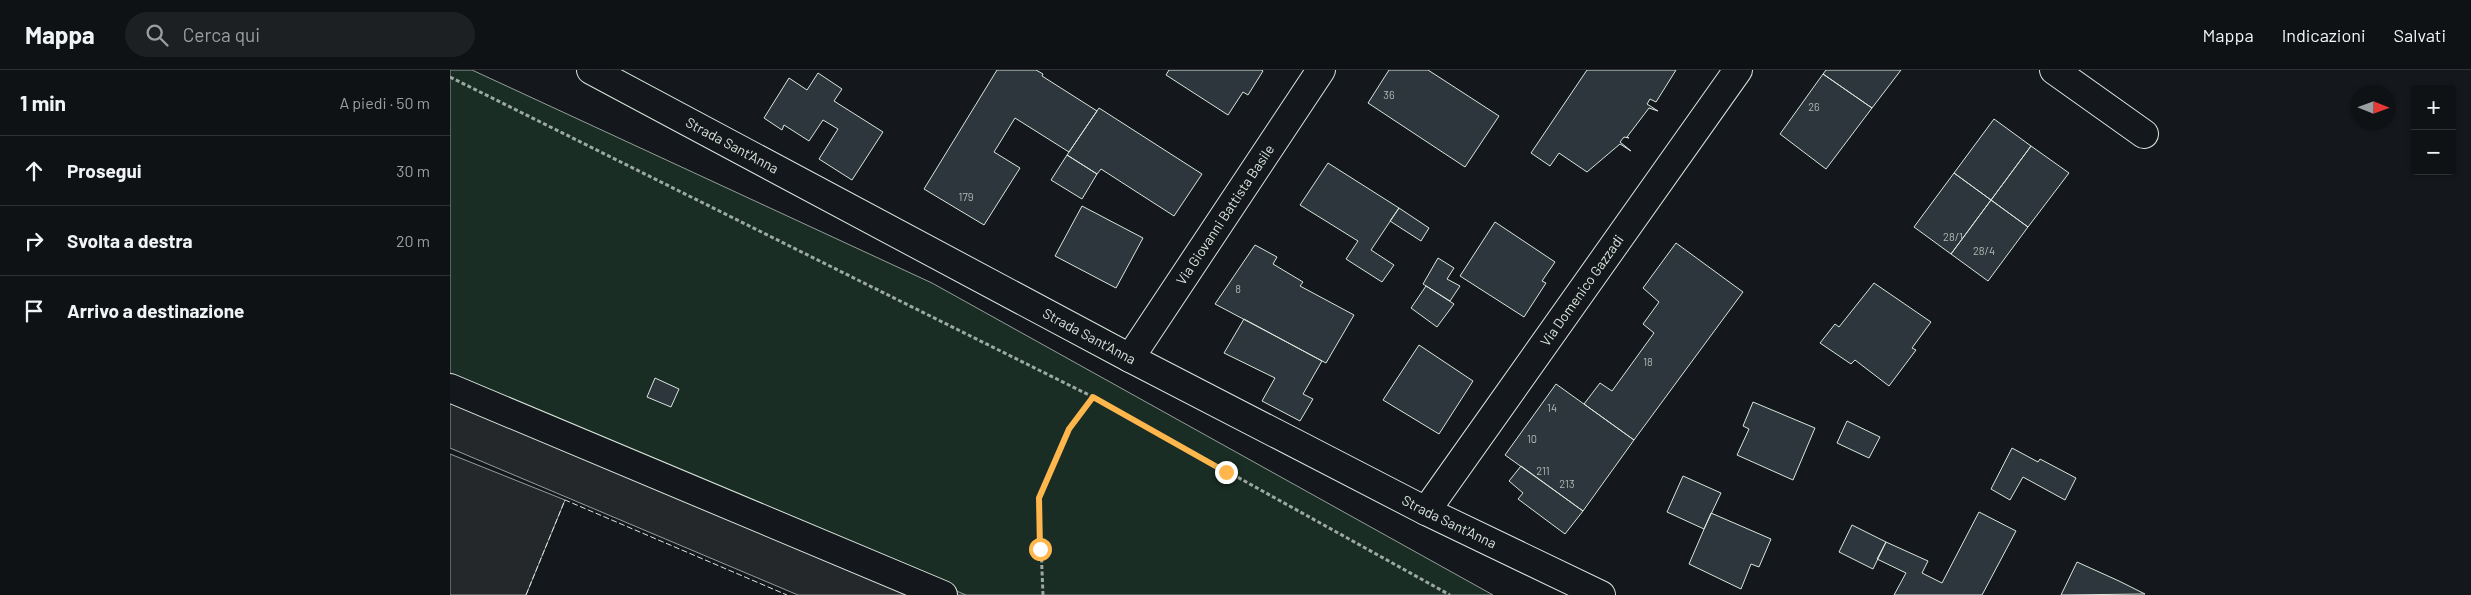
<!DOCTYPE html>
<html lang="it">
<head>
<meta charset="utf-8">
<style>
  body { margin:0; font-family:Barlow,sans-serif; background:#1d2022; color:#f1f3f6 }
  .controls { position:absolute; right:15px; top:15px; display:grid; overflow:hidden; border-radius:5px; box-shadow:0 1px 4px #0004 }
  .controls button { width:45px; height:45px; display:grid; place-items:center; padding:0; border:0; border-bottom:1px solid #2f3234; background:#0f1215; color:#f1f3f6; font:25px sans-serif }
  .compass { position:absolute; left:1901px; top:15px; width:45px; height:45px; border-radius:50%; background:#0f1215; box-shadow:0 1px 4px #0004; rotate:91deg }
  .stop { position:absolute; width:15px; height:15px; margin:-11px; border:4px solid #ffb74d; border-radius:50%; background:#fff }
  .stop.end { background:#ffb74d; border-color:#fff; box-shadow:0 1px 5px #0008 }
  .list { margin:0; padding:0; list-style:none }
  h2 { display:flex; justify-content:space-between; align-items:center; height:65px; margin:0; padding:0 20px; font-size:21px }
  h2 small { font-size:16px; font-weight:400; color:#9b9ea0 }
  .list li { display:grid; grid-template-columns:32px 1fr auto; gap:15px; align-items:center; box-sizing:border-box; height:70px; padding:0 20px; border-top:1px solid #2f3234 }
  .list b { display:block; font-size:19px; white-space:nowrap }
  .list em { font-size:16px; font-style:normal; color:#9b9ea0 }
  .icon { flex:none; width:28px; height:28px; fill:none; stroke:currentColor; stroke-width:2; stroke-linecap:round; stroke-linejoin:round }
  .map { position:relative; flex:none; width:2021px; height:525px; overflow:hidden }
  header { display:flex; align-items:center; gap:30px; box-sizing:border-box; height:70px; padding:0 25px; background:#0f1215; border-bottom:1px solid #2f3234 }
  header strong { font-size:24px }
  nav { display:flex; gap:28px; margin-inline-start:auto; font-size:18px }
  .search { width:350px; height:45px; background:#1d2022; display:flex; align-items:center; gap:12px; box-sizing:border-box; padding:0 18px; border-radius:28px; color:#9b9ea0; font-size:19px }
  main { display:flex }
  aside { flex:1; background:#0f1215 }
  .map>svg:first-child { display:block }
  .green { fill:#1a2d24; stroke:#939e99 }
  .parking { fill:#24282b; stroke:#939e99 }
  .building { fill:#2c363c; stroke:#d8e6dc }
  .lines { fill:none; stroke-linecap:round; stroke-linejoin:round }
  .street-casing { stroke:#d8e6dc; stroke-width:30 }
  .path { stroke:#9da8a2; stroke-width:3; stroke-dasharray:4 2.5; stroke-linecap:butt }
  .street { stroke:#14181c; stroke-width:28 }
  .fence { stroke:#d8e6dc; stroke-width:1; stroke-dasharray:6 2.5; stroke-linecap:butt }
  .route { stroke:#ffb74d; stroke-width:6 }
  .labels { text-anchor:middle; stroke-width:4; stroke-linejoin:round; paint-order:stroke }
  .number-label { font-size:11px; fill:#adbab4 }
  .street-label { font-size:14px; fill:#d8e6dc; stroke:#14181c }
</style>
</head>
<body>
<header>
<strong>Mappa</strong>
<div class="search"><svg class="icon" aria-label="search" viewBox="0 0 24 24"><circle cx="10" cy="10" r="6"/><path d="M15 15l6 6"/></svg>Cerca qui</div>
<nav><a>Mappa</a><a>Indicazioni</a><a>Salvati</a></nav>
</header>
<main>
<aside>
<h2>1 min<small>A piedi · 50 m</small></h2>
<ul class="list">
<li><svg class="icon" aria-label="ahead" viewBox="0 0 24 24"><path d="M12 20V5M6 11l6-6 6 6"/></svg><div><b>Prosegui</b></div><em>30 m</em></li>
<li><svg class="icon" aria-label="right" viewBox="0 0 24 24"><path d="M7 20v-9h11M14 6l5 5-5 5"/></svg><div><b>Svolta a destra</b></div><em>20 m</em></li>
<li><svg class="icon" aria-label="arrive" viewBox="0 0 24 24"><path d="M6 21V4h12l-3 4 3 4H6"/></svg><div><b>Arrivo a destinazione</b></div></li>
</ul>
</aside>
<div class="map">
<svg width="2021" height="525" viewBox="0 0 2021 525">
  <rect width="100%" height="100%" fill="#14181c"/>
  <!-- green -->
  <path class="green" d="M0,0H22L482,213L1043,525H456L0,331Z"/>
  <!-- parking -->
  <path class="parking" d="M0,306L516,525H348L0,378Z
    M0,384L115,430L76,525H0Z"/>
  <!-- building -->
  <path class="building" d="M547,0H586L593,4L592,6L647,41L619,82L565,48L544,82L570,98L534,155L474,119Z
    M719,0H812L813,1L798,25L793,22L778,45L716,5Z
    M939,0H978L1049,46L1015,97L918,33Z
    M1137,0H1226L1206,32L1200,29L1197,34L1208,41L1199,38L1177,67L1179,68L1174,67L1170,72L1181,81L1170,74L1137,102L1109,83L1100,96L1081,83Z
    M1376,0H1451L1422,38L1373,4Z
    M368,3L392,19L384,31L433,62L402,110L369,89L388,59L373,50L359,71L334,55L332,60L314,48L339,8L357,20Z
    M1373,4L1422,38L1376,99L1330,64Z
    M649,38L752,104L724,146L651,99L647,104L617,85Z
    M1544,49L1581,76L1541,130L1504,103Z
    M1581,76L1619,103L1578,157L1541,130Z
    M617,85L647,104L632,129L601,110Z
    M878,93L949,138L921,180L944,195L932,212L896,189L908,171L850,135Z
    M1504,103L1541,130L1501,184L1464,157Z
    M1541,130L1578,157L1538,211L1501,184Z
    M632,136L693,168L666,218L605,186Z
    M949,138L979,158L971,171L940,151Z
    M1045,152L1105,192L1092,211L1096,213L1074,247L1010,206Z
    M1226,173L1293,222L1184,370L1134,334L1150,313L1162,321L1204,263L1193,254L1209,232L1193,218Z
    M805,175L827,187L823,194L853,212L850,216L904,245L876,293L765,234Z
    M988,188L1004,198L997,209L1010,216L1000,231L973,214Z
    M1424,213L1481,252L1462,278L1466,280L1439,316L1405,290L1401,294L1370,273L1385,254L1389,257Z
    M976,216L1004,234L987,257L961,238Z
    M794,249L872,291L853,324L863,329L850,351L812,331L825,308L774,283Z
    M969,275L1023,311L989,364L933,330Z
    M205,308L229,319L221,337L197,327Z
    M1106,314L1184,370L1133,441L1055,385Z
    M1303,332L1365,358L1343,410L1287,385L1299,359L1293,356Z
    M1397,351L1430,367L1419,388L1387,373Z
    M1562,378L1588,392L1590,389L1626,408L1615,430L1573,407L1560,430L1541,419Z
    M1071,396L1133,441L1115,464L1068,429L1073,423L1059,411Z
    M1233,406L1271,423L1254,459L1217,442Z
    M1529,442L1566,461L1532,525H1444L1456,503L1427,489L1436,472L1478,491L1472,503L1492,513Z
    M1261,443L1321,469L1309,497L1301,494L1291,519L1239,494Z
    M1402,455L1436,472L1423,499L1389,482Z
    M1627,492L1669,511L1695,524L1611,525Z"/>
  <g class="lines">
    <defs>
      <g id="street">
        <path id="s1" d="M141,0L680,288L976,441L1151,525"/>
        <path d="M1604,0L1694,64"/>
        <path id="s2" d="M680,288L871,0"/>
        <path d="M0,318L493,525"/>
        <path id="s3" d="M976,441L1288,0"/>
      </g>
    </defs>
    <!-- street casing -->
    <use href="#street" class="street-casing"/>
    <!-- path -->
    <path class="path" d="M0,7L643,327L1000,525
      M593,525L589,428L619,359L643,327"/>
    <!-- street -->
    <use href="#street" class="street"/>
    <!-- fence -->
    <path class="fence" d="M76,525L115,430L337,525"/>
  </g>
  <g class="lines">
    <!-- route -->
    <path class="route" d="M590,479L589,428L619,359L643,327L776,402"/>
  </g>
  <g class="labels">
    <!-- number labels -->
    <g class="number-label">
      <text x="939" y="29">36</text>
      <text x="1364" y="41">26</text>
      <text x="516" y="131">179</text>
      <text x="1503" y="171">28/1</text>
      <text x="1534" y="185">28/4</text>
      <text x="788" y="223">8</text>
      <text x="1198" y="296">18</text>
      <text x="1102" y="342">14</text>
      <text x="1082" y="373">10</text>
      <text x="1093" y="405">211</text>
      <text x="1117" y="418">213</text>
    </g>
    <!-- street labels -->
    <g class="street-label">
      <text dy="5" stroke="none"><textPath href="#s1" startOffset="160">Strada Sant'Anna</textPath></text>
      <text dy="5" stroke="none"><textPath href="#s2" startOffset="172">Via Giovanni Battista Basile</textPath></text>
      <text dy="5" stroke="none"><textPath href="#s3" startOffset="270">Via Domenico Gazzadi</textPath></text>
      <text dy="5" stroke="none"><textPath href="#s1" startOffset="565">Strada Sant'Anna</textPath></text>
      <text dy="5" stroke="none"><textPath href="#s1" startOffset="970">Strada Sant'Anna</textPath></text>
    </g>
  </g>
</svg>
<div class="controls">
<button>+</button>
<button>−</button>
</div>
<svg class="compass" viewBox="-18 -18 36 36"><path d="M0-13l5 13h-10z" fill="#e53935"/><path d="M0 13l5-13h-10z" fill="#9b9ea0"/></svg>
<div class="stop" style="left:590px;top:479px"></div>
<div class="stop end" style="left:776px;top:402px"></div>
</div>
</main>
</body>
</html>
